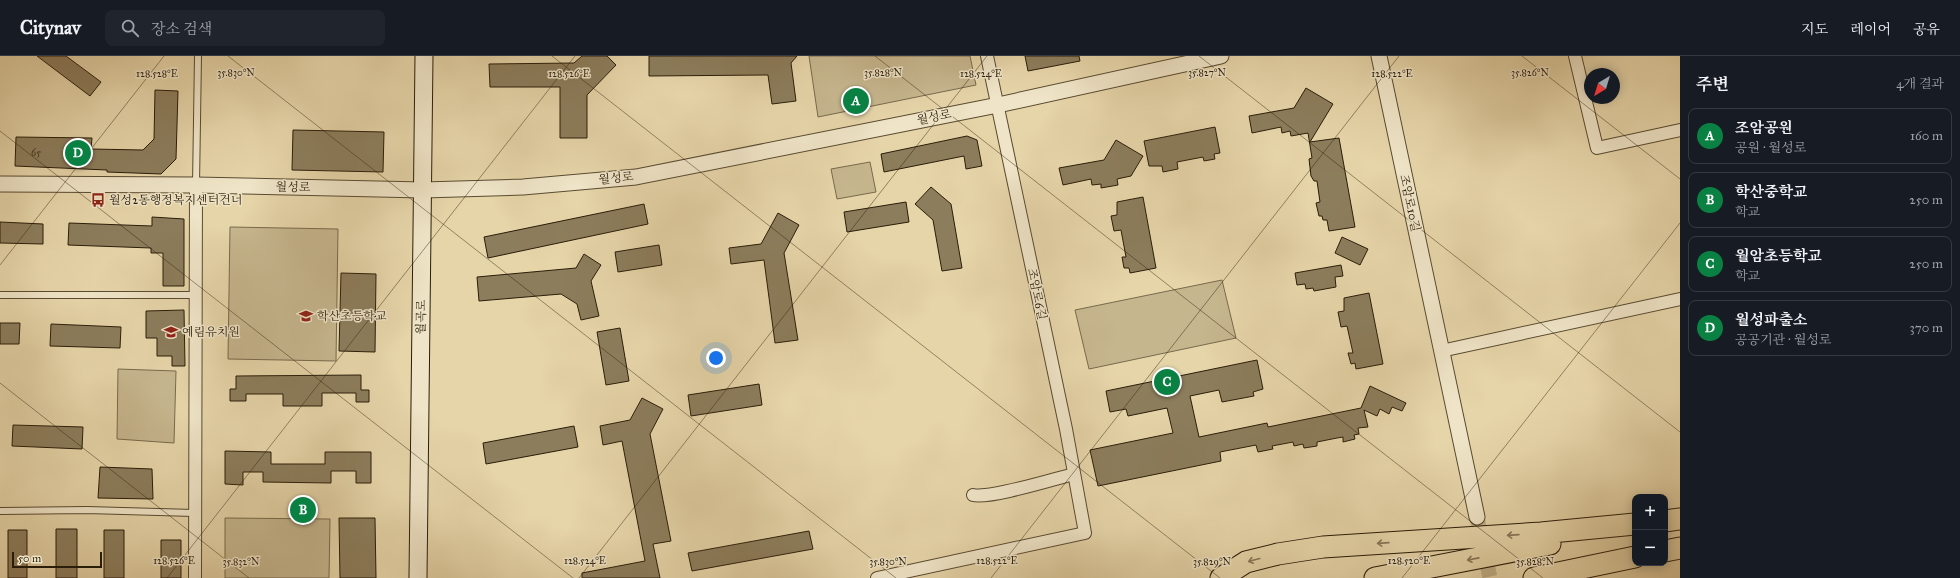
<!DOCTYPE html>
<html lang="ko">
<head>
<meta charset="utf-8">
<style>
  body { margin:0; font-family:"IM FELL Great Primer","Noto Serif KR",serif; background:#20242c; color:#f1f3f6 }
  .controls { position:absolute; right:12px; bottom:12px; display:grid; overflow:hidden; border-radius:8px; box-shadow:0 2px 10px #0003 }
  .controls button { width:36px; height:36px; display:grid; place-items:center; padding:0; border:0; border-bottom:1px solid #363941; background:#171b24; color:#f1f3f6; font:20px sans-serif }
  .compass { position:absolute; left:1584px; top:12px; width:36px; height:36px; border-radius:50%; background:#171b24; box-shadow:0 2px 10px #0003; rotate:218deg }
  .scale { position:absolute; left:12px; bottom:10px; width:90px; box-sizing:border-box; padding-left:4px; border:2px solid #2a1d09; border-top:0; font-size:11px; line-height:14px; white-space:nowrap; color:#2a1d09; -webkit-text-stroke:3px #efe4c7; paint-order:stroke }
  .you { position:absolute; left:716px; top:302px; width:14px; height:14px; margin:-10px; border:3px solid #fff; border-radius:50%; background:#1a73e8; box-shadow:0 0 0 6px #1a73e833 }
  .badge { display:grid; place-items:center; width:26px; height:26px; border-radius:50%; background:#0b8043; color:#fff; font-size:13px; font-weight:700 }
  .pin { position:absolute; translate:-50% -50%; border:2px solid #fff; box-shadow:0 1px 4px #0006 }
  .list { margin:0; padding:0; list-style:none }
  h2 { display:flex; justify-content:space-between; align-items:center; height:52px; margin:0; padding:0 16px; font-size:17px }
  h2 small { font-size:13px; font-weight:400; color:#9ea1a6 }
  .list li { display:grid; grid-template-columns:26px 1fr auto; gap:12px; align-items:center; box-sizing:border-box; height:56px; margin:0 8px 8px; padding:0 8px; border:1px solid #363941; border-radius:8px }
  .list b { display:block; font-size:15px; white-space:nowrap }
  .list p { margin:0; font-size:13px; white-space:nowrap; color:#9ea1a6 }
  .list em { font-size:13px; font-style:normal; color:#9ea1a6 }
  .icon { flex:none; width:22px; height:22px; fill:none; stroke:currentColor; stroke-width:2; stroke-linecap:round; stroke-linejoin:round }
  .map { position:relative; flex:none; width:1680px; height:522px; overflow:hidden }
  header { display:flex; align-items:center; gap:24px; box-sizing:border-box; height:56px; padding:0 20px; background:#171b24; border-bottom:1px solid #363941 }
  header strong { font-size:19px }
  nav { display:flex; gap:22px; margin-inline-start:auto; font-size:14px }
  .search { width:280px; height:36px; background:#20242c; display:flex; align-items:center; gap:10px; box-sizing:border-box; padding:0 14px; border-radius:8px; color:#9ea1a6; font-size:15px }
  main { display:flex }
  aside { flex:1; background:#171b24 }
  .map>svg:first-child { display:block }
  .green { fill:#c6b68e; stroke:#786a4c }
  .building { fill:#8c7d5c; stroke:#2a1d09 }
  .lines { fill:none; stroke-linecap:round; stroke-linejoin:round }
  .tertiary-tunnel { stroke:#c0b089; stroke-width:15; stroke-dasharray:15 8; stroke-linecap:butt }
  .service-casing { stroke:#594b31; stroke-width:8 }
  .minor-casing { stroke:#594b31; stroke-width:14 }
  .tertiary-casing { stroke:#594b31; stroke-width:17 }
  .secondary-casing { stroke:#2a1d09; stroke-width:19 }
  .motorway-casing { stroke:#2a1d09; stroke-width:23 }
  .service { stroke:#efe4c7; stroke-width:6 }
  .minor { stroke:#efe4c7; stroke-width:12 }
  .tertiary { stroke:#efe4c7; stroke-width:15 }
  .secondary { stroke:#efe4c7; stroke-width:17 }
  .motorway { stroke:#e6d5a9; stroke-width:21 }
  .oneway { stroke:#887959 }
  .ticks { fill:none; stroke:#2a1d09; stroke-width:1; stroke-opacity:0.45 }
  .labels { text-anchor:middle; stroke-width:3; stroke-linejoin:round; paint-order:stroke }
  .number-label { font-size:10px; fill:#42351e }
  .street-label { font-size:12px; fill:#2a1d09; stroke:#efe4c7 }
  .poi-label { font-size:12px; fill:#2a1d09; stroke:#efe4c7; text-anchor:start }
  .ticks-label { font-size:10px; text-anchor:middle; fill:#2a1d09; stroke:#efe4c7; stroke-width:3; stroke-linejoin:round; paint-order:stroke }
</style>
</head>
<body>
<header>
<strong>Citynav</strong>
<div class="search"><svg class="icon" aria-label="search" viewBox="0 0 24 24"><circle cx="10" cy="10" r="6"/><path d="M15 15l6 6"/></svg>장소 검색</div>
<nav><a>지도</a><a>레이어</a><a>공유</a></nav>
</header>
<main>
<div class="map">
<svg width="1680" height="522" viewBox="0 0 1680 522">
  <rect width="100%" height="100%" fill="#e6d5a9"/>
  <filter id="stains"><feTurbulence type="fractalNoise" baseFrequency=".005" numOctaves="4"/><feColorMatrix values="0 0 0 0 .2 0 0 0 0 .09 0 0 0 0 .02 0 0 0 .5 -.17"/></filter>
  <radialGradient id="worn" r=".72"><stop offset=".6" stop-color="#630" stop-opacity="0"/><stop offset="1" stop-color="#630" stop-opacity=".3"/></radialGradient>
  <!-- green -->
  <path class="green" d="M809,0H970L976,29L818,61Z
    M870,106L876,136L837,143L831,113Z
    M230,171L338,173L336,305L228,303Z
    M1222,224L1236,282L1089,313L1075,254Z
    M118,313L176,315L174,387L117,383Z
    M225,462L330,463L329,522H225Z"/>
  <!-- building -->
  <path class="building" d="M37,0H66L101,26L90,40Z
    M582,0H607L616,9L587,39V82H560V31H490L489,8L574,7Z
    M649,0H797L791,7L796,45L772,48L768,19L649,20Z
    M1025,0H1079L1080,5L1028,15Z
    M1306,32L1333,48L1310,86L1339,82L1355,171L1329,175L1327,164H1323L1322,160H1319L1316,147L1320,146L1317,125H1314L1311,120L1309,103L1312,102L1308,77L1291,80L1290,75L1282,77L1281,71L1252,77L1249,60L1294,52Z
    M155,34L178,35L176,103L161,118L107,116V114L15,110L16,81L92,82L91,93L143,94L154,83Z
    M1215,71L1220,97L1214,98L1215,103L1204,105L1203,101L1177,106L1178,113L1163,116L1162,110H1149L1144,85Z
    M293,74L384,76L383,116L292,114Z
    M967,80L977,84L982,110L966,113L964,100L884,116L881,98Z
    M1116,84L1143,100L1131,120L1117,123L1118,129L1101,132V128L1092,129L1091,123L1063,129L1059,112L1104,104Z
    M931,131L951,148L962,212L942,215L933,164L915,148Z
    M1143,141L1156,212L1130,217L1129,212H1124L1122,201H1126L1121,174L1114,175L1111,160L1117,159V146Z
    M906,146L909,166L847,176L844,156Z
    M644,148L648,168L488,202L484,181Z
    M778,157L799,169L784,197L798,284L775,287L764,204L731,208L729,192L761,188Z
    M152,161L184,163V230H163V197H151V192L68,189L69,167L152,170Z
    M0,166L43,168V188L0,187Z
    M1342,181L1368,193L1360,209L1335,197Z
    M659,189L662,209L618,216L615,196Z
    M584,198L601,209L591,225L599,260L581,264L577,248L561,238L479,245L477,221L576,212Z
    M1341,209L1343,220L1335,221L1336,231L1314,235L1313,232L1306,233L1305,228L1297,229L1295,217Z
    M341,217L376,218L375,296L339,295Z
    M1369,237L1383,308L1356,313L1355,307L1351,308L1348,297H1353L1347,270L1341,271L1338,256L1344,255V242Z
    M184,254L185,310H172V300H157V282H146V255Z
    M0,267H20L19,288H0Z
    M51,268L121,271L120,292L50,290Z
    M620,272L629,325L606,329L597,276Z
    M1257,304L1263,333L1253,336L1254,340L1222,346L1219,334L1190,340L1199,381L1267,367L1268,371L1361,352L1370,330L1406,347L1402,355L1392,351L1389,358L1380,353L1377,360L1364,354L1368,371L1358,372L1359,378L1354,379L1355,383L1343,386V381L1337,382L1317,386V390L1304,392L1303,388L1294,390L1293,386L1272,390L1273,393L1258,396L1256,389L1220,396L1221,405L1098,430L1090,394L1173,377L1167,352L1128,360L1126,353L1110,356L1106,335Z
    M361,319V334H369V346H356V337H322V350H283V338H246V345H230V333H236V320Z
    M759,328L762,349L691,360L688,339Z
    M642,342L663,353L650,378L671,485L653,488L660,522H582V517L645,505L622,385L603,389L600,370L630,364Z
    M13,369L83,371L82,393L12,390Z
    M574,370L578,391L486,408L483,387Z
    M225,395L271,396V408H325V396H371V427H356V415H331V427L263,426V416H243V429L225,428Z
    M100,411L152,413L153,443L98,442Z
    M339,462H375L376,522H340Z
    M56,473H77V522H56Z
    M8,474H27V522H8Z
    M104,474H124V522H104Z
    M809,475L813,493L692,515L688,497Z
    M161,484H181V522H161Z"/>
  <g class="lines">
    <!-- tertiary-tunnel -->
    <path class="tertiary-tunnel" d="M1477,461L1490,522"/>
    <defs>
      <path id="service" d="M196,129L198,0
        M0,239H196
        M0,455L87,454L194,457"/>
      <path id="minor" d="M1575,0L1597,92L1680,74
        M1441,295L1680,243
        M973,439C990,443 1054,423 1074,418
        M195,522L196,129
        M877,522L1085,477L1066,373L987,0"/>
      <path id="tertiary" d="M1379,0L1477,461
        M0,128L196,129L423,134L523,131L636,121L998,49L1221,0"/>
      <path id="secondary" d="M418,522L424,0"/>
      <path id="motorway" d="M1665,465L1680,463
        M1665,495L1680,492
        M1221,522L1246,506L1278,498L1323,491L1541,477L1635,468
        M1375,522L1550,488
        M1534,522L1635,501"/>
    </defs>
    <!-- service casing -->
    <use href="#service" class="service-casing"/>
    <!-- minor casing -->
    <use href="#minor" class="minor-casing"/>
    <!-- tertiary casing -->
    <use href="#tertiary" class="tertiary-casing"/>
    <!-- secondary casing -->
    <use href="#secondary" class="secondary-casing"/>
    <!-- motorway casing -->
    <use href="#motorway" class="motorway-casing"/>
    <!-- service -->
    <use href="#service" class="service"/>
    <!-- minor -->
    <use href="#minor" class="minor"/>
    <!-- tertiary -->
    <use href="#tertiary" class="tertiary"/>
    <!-- secondary -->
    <use href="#secondary" class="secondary"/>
    <!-- motorway -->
    <use href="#motorway" class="motorway"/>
  </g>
  <!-- one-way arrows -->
  <defs><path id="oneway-shaft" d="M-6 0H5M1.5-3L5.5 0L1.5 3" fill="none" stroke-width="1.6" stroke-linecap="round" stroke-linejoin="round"/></defs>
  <g class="oneway">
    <use href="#oneway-shaft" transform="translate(1513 479) rotate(176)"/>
    <use href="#oneway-shaft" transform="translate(1383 487) rotate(176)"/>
    <use href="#oneway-shaft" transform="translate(1473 503) rotate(169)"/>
    <use href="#oneway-shaft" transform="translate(1254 504) rotate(165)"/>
  </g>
  <!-- ticks -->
  <path class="ticks" d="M228,0L896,522M552,0L1220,522M875,0L1543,522M1199,0L1680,376M1522,0L1680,123M0,75L573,522M0,209L164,0M0,327L249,522M167,522L575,0M579,522L987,0M991,522L1399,0M1402,522L1680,167"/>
  <!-- icons -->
  <defs>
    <symbol id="bus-bare" viewBox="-9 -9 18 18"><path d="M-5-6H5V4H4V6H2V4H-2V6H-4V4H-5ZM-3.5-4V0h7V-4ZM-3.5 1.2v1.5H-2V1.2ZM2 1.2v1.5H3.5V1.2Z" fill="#8f2418" stroke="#efe4c7" stroke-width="2.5" paint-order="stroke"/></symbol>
    <symbol id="school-bare" viewBox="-9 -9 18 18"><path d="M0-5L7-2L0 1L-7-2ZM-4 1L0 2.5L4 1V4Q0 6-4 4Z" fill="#8f2418" stroke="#efe4c7" stroke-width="2.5" paint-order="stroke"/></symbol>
  </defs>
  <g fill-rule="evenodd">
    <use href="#bus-bare" x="88" y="134" width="20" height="20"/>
    <use href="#school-bare" x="296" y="250" width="20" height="20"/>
    <use href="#school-bare" x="161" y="266" width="20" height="20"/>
  </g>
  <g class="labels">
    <!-- number labels -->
    <g class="number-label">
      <text x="36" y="100">65</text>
    </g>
    <!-- street labels -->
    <g class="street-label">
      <text transform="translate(934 61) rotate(-11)" y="4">월성로</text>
      <text transform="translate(616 122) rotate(-6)" y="4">월성로</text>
      <text transform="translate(293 131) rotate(1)" y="4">월성로</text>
      <text transform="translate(1410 147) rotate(78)" y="4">조암로10길</text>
      <text transform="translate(1037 238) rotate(78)" y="4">조암로6길</text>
      <text transform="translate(421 261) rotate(-89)" y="4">월곡로</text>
    </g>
    <!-- poi labels -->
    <g class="poi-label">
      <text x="109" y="148">월성2동행정복지센터건너</text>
      <text x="317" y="264">학산초등학교</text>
      <text x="182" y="280">예림유치원</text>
    </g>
  </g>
  <g class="ticks-label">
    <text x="236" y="20">35.830°N</text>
    <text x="883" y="20">35.828°N</text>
    <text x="1207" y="20">35.827°N</text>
    <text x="1530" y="20">35.826°N</text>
    <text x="157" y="21">128.528°E</text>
    <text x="569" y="21">128.526°E</text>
    <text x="981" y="21">128.524°E</text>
    <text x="1392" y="21">128.522°E</text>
    <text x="174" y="508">128.526°E</text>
    <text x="585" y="508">128.524°E</text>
    <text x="997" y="508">128.522°E</text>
    <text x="1409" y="508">128.520°E</text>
    <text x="241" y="509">35.832°N</text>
    <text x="888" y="509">35.830°N</text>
    <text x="1212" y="509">35.829°N</text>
    <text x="1535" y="509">35.828°N</text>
  </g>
  <rect width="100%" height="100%" filter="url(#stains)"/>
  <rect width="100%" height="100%" fill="url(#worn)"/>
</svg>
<div class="controls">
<button>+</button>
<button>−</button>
</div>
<svg class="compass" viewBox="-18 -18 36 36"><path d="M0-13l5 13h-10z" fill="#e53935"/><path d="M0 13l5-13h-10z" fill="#9ea1a6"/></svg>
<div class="scale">50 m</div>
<div class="you"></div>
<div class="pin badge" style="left:856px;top:45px">A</div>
<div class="pin badge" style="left:303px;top:454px">B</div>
<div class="pin badge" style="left:1167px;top:326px">C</div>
<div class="pin badge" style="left:78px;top:97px">D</div>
</div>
<aside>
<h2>주변<small>4개 결과</small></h2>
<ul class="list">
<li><span class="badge">A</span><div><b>조암공원</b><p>공원 · 월성로</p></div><em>160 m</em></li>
<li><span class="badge">B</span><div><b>학산중학교</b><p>학교</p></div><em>250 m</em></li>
<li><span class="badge">C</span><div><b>월암초등학교</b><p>학교</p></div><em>250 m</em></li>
<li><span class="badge">D</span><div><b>월성파출소</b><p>공공기관 · 월성로</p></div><em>370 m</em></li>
</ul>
</aside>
</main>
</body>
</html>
